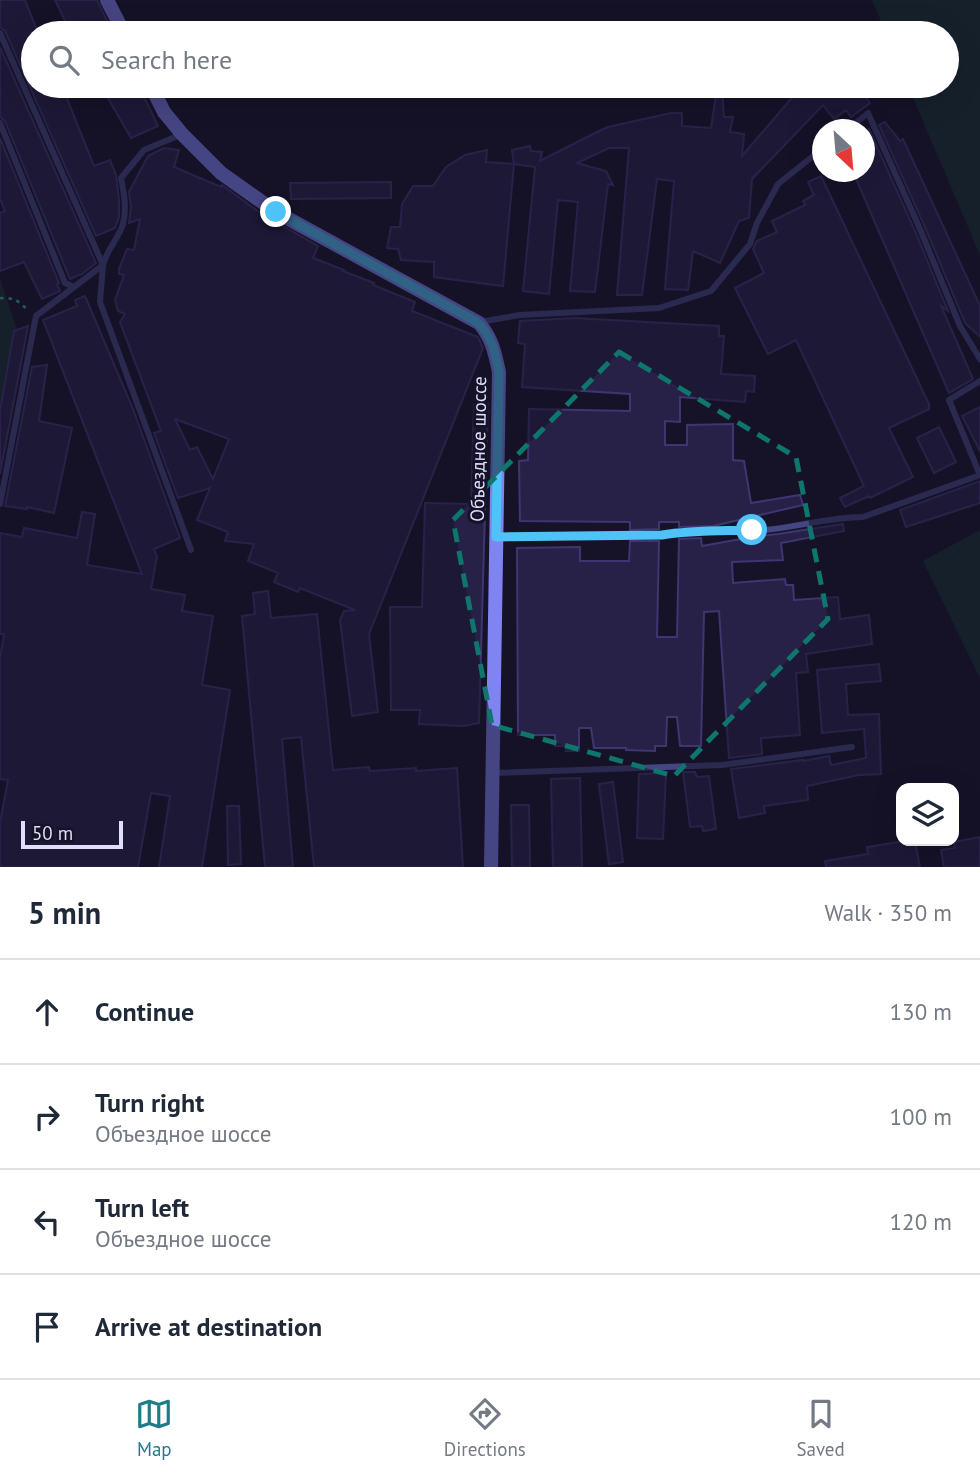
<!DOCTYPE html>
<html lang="en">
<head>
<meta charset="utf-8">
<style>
  body { margin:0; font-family:"PT Sans",sans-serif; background:#f6f6f7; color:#1f2937 }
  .controls { position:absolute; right:21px; bottom:21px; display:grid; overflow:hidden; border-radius:14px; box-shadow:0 7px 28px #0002 }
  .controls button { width:63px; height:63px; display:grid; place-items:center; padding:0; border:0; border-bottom:2px solid #e0e1e3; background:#fff; color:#1f2937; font:35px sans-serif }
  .compass { position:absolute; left:812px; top:119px; width:63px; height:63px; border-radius:50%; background:#fff; box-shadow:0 7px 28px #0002; rotate:154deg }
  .scale { position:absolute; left:21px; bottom:18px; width:102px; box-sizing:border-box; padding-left:7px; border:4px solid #dfdefb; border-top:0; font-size:19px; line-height:24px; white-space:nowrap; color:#dfdefb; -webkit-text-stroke:5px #161328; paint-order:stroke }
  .stop { position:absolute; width:21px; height:21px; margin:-16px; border:5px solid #4fc3f7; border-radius:50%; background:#fff }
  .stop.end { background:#4fc3f7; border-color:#fff; box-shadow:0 2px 7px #0008 }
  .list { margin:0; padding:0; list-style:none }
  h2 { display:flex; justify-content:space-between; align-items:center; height:91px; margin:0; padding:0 28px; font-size:30px }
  h2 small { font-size:23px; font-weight:400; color:#747a83 }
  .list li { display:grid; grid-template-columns:46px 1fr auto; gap:21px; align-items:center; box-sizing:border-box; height:105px; padding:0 28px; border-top:2px solid #e0e1e3 }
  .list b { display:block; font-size:26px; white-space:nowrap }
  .list p { margin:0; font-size:23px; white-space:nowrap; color:#747a83 }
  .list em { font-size:23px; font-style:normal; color:#747a83 }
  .icon { flex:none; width:38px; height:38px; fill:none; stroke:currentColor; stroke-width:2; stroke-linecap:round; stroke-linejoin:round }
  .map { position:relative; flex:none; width:980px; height:867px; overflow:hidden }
  .search { position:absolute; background:#fff; box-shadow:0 7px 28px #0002; left:21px; right:21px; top:21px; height:77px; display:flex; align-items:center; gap:18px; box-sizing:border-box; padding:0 24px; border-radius:38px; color:#747a83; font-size:26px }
  .sheet { height:511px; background:#fff }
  nav { display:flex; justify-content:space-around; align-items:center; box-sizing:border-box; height:98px; border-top:2px solid #e0e1e3; background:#fff; font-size:19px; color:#747a83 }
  nav a { display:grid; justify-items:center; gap:4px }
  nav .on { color:#1f7b86 }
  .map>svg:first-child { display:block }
  .green { fill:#17312f }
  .building { fill:#272147; stroke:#3e3670; stroke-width:2; fill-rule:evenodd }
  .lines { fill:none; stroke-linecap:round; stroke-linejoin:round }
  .path { stroke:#3eafa1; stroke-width:2.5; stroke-dasharray:3.5 5; stroke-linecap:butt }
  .lane { stroke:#444682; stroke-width:6 }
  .secondary { stroke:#8084f1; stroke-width:14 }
  .route { stroke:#4fc3f7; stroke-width:9 }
  .marked { fill:none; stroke:#0f766e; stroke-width:5; stroke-dasharray:14 9; stroke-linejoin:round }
  .labels { text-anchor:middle; stroke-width:6; stroke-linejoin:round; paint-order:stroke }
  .street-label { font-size:19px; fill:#dfdefb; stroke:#161328 }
</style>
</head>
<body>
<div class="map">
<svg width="980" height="867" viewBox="0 0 980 867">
  <rect width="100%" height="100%" fill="#161328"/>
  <!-- green -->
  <path class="green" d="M872,0H980V255L908,86H947V33H886Z
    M0,279L18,332L0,421Z
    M980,530V678L923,561Z"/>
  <!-- building -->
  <path class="building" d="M0,0H25L38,33H33V86H62L94,166L110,160L116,175L119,201V217L115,228L96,236L5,31L0,27Z
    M55,0H97L113,33H71Z
    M0,47L96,263L82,274L70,279L5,121L0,117Z
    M101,86H139L158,126L131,138Z
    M802,86H857L870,103L851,117L846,110L834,119L823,105L752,179L749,218L739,221L720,263L693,251L688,290L665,289L674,181L657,179L642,295H617L629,148H609L577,163L606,171L613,185L608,184L595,292L570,291L578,202L558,200L549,294L523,291L535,167L514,164L512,150L530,146L531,151L542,152L540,161L597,132L608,127L671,113H682V126L711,128L717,88H722L724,117H733L730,132L744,134L742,156Z
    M885,122L900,141L903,139L980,306V337L965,323L925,227L879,125Z
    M869,129L915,231L948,311L941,306L973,379L949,393L853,172H864V131Z
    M0,138L59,283L57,284L60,291L42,299L24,262L0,271V213L5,211L0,199Z
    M164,148L179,150L174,167L221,187L222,185L262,214L318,246L313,258L344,270L343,271L374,283L373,285L415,302L412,311L478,337L483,348L369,634L378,712L352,716L340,620L344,611L355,610L300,588L298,592L274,582L278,573L248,561L254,544L225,541L228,532L197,520L210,488L178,498L154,433L161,431L120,322L125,314L118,311L115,300L124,275L119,274V269L127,249L134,250L140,219L129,223L131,207L129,192L148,156ZM175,419L229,439L213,479L197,447L190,450Z
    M487,150L486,162L514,164L503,286L434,277V262L401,260L398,249L387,248L391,227H400L402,204L413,186H433L446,167L465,155Z
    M821,176L929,404V409L889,428L913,477L870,498L869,496L845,507L840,498L864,486L796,340L768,354L735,288L764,273L753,249L757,241L777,232L772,221L805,205L803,201L814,195L808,182Z
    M391,182V198L291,199L290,183Z
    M85,296L133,409L180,538L154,549L157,557L151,589L185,595L182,611L213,616L202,685L230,690L202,867H159L170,796L151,793L138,867H0V823L8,780L0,779V658L4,634H0V533L22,537L24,528L77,538L82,512L95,514L87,565L142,574L43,320L77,306L75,300Z
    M574,318L719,326V336H724L721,374L755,376L754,392L746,391L745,402L680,397V422L665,421V445H687V425L733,424V460L744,461L751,503L800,495L803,505L713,526L679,527V522H659V529L630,530V522L520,521L519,461L528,460L529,409L630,411V394L522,387L525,344L518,343L520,321Z
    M28,326L0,474V411L14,331Z
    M47,365L39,421L72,428L54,513L27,507V509L5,506L32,367Z
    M474,404H488L479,723L464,726L419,724L420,710H391L390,607H422L425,503L471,504Z
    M980,407V451L962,416Z
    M939,427L956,462L934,473L917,438Z
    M980,481V503L906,527L900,510Z
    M843,524L844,531L781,543L783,560L732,562L733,583L785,579L786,585H793L794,600L838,597L840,619L869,615L872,644L806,654L808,672L796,673L800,735L761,738L762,754L729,758L719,611L704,612L701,746H680L677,717H667L666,746H655V751L626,750V748H594L591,728H579V751H566V746H555V735H518L517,548L580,547V561H629L630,541H659L657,637H677L679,539L701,538L702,546L752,537L778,534Z
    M268,591L271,618L317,614L333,770L369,767L370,771L416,768V771L457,768L463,867H314L301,737L282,739L293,867H265L242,616L255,614L253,593Z
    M879,664L881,681L846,684L848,715L879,714L881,774L859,775L807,786L808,800L764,806L765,813L739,818L731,769L803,760V761L829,756L831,765L866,758L864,729L822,733L817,670Z
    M683,772H695L697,777L709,776L716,829L703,831L702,826L690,827Z
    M666,773L663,839L637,838L639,774Z
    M580,778L582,867H553L551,779Z
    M613,782L623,862L609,864L599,784Z
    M511,805H529L530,867H512Z
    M227,806H239L241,864L228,865Z
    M980,837V867H944L941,850L955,848L954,842Z
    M904,841H915L920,867H826L825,861L868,854L867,847Z"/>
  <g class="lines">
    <!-- path -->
    <path class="path" d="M0,298L15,299L28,310"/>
    <!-- lane -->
    <path class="lane" d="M0,33L103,265L100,302L191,550
      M0,123L65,283L74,287
      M847,130L868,113L920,229L960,326L980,359
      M479,322L520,315L659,308L711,291L750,244L757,223L778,184L822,149
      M980,381L949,400L980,475
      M0,504L36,316L103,265C107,249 119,238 123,224C127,209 124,193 121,178L144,150L180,135
      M496,537L661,535C696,530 731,533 765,530C798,527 830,517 863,517L980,475
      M493,773L722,765L852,747"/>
    <!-- secondary -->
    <path class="secondary" d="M107,0L124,33
      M151,86L164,112L182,134L221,173L276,212L479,323C492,338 495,353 499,372L491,867"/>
  </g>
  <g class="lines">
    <!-- route -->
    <path class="route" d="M276,212L477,322C492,336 495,352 499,372L496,537L662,535C691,530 722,531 752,530"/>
  </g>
  <!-- marked area -->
  <path d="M0 0H980V867H0ZM619,352L796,457L828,619L674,776L492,725L453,520Z" fill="#161328" fill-opacity=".55" fill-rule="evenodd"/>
  <path class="marked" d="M619,352L796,457L828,619L674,776L492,725L453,520Z"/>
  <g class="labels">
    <!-- street labels -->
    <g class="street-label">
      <text transform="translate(478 449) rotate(-89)" y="7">Объездное шоссе</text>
    </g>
  </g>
</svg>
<div class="controls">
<button><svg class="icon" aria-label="layers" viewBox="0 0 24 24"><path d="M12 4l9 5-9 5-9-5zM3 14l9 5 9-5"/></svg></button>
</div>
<svg class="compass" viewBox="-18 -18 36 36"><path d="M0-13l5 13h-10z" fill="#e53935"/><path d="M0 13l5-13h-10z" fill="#747a83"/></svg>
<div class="scale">50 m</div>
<div class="stop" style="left:752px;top:530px"></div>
<div class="stop end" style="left:276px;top:212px"></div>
<div class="search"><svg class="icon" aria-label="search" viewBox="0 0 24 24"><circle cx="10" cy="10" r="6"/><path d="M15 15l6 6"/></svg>Search here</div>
</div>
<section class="sheet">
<h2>5 min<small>Walk · 350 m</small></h2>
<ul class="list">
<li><svg class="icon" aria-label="ahead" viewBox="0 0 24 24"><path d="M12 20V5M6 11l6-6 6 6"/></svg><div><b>Continue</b></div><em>130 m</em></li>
<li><svg class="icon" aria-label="right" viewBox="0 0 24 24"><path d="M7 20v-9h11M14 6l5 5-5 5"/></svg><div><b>Turn right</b><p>Объездное шоссе</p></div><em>100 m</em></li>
<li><svg class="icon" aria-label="left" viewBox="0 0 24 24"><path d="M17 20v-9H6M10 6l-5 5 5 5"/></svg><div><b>Turn left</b><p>Объездное шоссе</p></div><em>120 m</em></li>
<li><svg class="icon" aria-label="arrive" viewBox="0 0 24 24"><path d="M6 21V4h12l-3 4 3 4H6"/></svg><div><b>Arrive at destination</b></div></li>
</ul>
</section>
<nav>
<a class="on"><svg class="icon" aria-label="map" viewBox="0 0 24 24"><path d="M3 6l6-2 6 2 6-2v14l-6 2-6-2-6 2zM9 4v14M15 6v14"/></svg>Map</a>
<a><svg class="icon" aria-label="directions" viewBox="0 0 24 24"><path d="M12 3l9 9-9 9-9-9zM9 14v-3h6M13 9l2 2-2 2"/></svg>Directions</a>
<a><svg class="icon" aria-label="saved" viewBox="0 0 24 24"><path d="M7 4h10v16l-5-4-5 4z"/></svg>Saved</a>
</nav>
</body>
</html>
